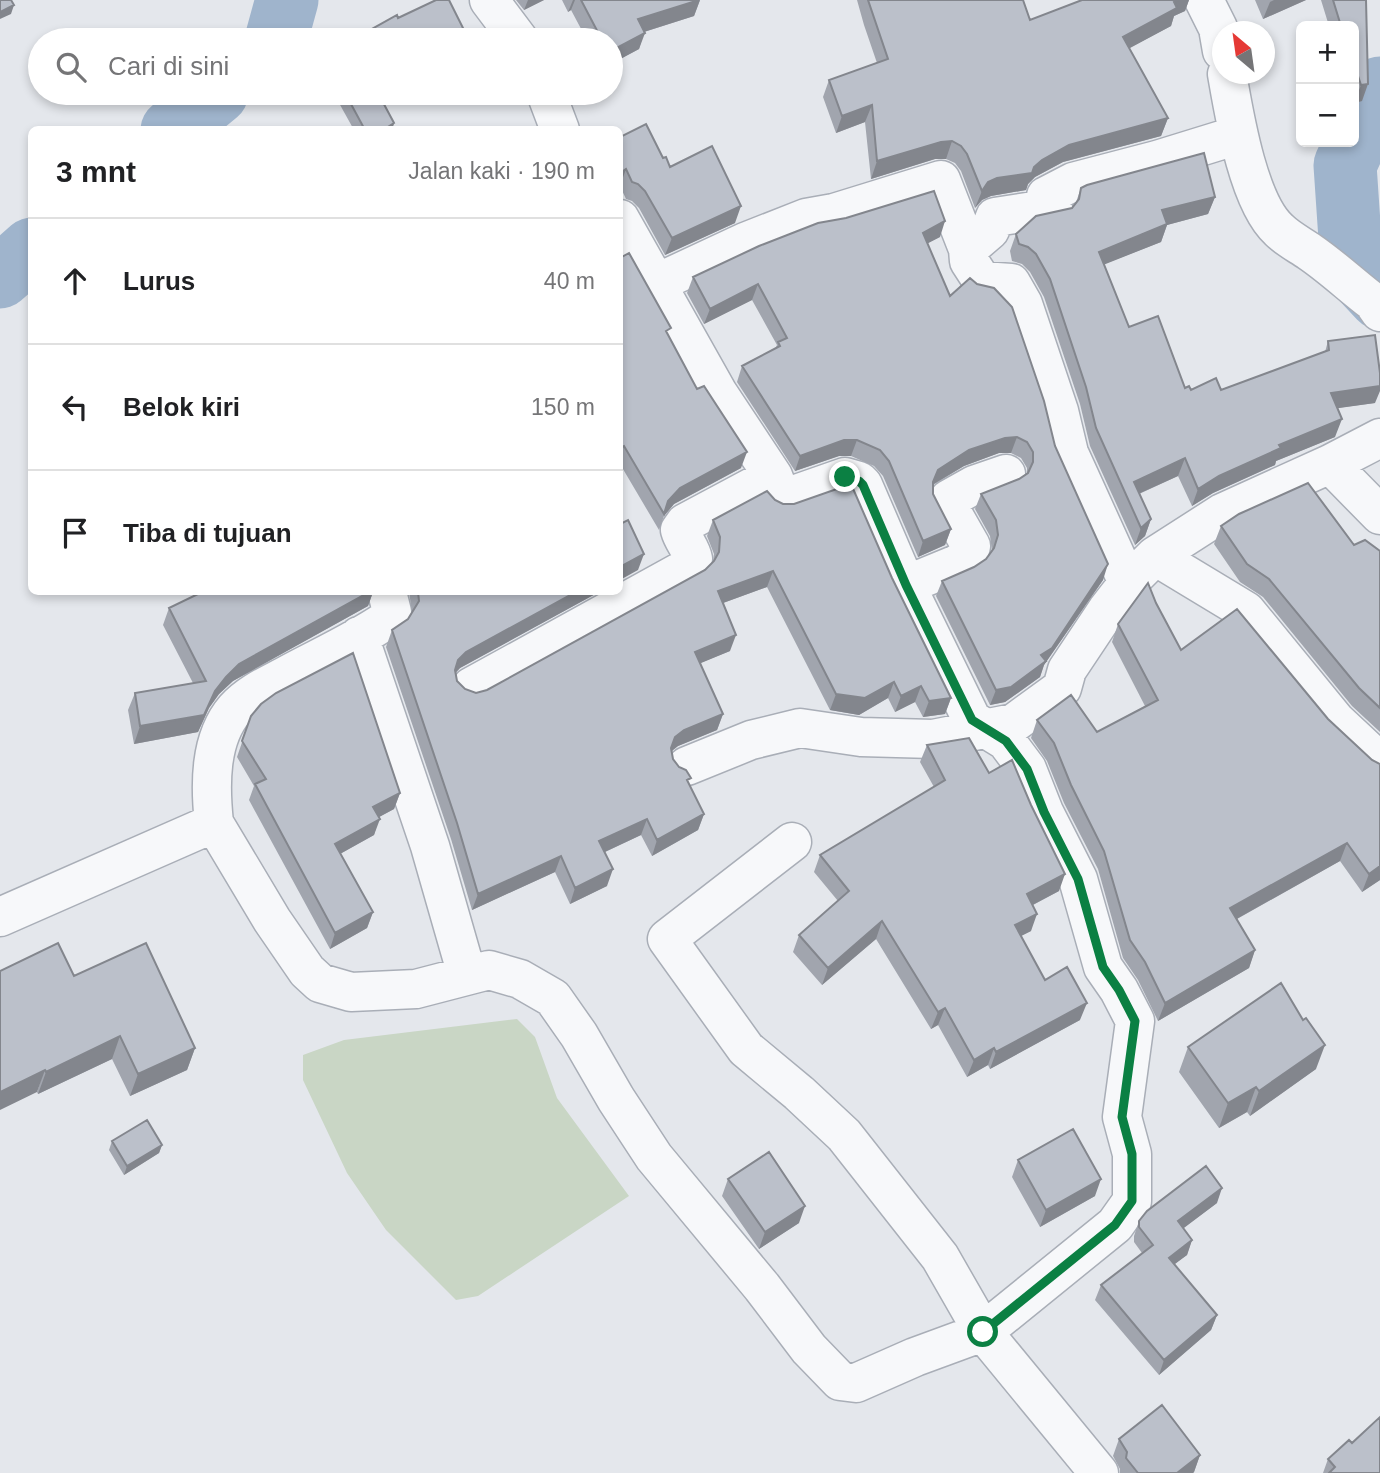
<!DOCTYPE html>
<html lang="id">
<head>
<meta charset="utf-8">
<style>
  body { margin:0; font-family:Arial,sans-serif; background:#f6f6f6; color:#202124 }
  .controls { position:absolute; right:21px; top:21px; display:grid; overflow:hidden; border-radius:10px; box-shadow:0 4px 10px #0003 }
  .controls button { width:63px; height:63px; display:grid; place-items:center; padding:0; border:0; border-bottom:2px solid #e0e0e0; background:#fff; color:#202124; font:35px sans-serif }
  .compass { position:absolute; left:1212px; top:21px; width:63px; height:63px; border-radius:50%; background:#fff; box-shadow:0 4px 10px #0003; rotate:331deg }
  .stop { position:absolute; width:21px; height:21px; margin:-16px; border:5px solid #0b8043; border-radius:50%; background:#fff }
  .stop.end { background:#0b8043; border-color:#fff; box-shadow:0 2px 7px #0008 }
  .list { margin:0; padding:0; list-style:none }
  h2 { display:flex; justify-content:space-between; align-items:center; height:91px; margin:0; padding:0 28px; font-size:30px }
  h2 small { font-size:23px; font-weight:400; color:#757577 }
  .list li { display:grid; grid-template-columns:46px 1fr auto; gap:21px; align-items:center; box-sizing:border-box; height:126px; padding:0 28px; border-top:2px solid #e0e0e0 }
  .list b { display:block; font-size:26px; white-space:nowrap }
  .list em { font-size:23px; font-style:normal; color:#757577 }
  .icon { flex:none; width:38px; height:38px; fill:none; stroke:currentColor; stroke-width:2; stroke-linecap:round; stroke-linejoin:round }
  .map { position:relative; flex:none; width:1380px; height:1473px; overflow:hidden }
  .search { position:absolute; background:#fff; box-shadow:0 4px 10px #0003; left:28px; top:28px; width:595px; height:77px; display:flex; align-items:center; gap:18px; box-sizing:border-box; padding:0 24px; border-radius:38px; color:#757577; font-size:26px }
  .panel { position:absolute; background:#fff; box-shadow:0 4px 10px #0003; left:28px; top:126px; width:595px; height:469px; border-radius:10px }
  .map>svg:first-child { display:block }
  .green { fill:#c9d6c5 }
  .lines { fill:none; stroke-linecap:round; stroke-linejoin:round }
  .river { stroke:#9fb4cc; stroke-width:63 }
  .minor-casing { stroke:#a9aeb7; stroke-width:41 }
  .minor { stroke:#f7f8fa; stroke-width:38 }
  .wall { fill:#a1a5ae }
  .shaded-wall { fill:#83868d }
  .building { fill:#bbc0ca; stroke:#83868d; stroke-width:2 }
  .route { stroke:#0b8043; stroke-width:9 }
</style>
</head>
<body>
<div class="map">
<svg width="1380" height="1473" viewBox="0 0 1380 1473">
  <rect width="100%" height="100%" fill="#e4e7ec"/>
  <!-- green -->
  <path class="green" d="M517,1019L535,1037L557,1098L629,1196L478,1296L456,1300L386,1230L347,1173L303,1080V1055L344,1040Z"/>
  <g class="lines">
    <!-- river -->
    <path class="river" d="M276,40L287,0
      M1380,88L1345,165L1352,268L1380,298
      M172,130L217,93
      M0,277L32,249"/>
    <defs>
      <path id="minor" d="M489,0L519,40
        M1204,0L1218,28L1222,51
        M1227,74C1234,114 1248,202 1279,230C1288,239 1300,245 1310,252C1332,267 1352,286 1373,302L1380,312
        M546,93L560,130
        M968,249L969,261L982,281L1011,283L1023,304L1059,411L1069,453L1128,583
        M657,283L745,242L806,218L834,213L941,180L968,249L990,230L995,217L1053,208L1046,196L1073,182L1157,160L1238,135
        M1330,464L1380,515
        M1155,556L1246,611L1336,721L1380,762
        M906,585L957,564L968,557L971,546L950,509L948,503L949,499L974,485L1006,474
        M359,636L430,846L467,975
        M471,687L689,567L693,559C691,548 683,541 680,530L685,523L773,476
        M687,766L751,740L800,728L861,737L933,739L1014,723L1062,688L1067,670L1107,610L1128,583L1155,556L1222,513L1330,464L1380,438
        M214,823C210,786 209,739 235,709C248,694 268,685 285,676C318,658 354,642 385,621L392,612L387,592
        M792,842L667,939L746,1049L799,1093L844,1135L940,1257L983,1332L1099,1473
        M0,917L214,823L272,920L307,971L320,983L351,992L416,989L489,970L520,979L553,998L579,1035L616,1099L654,1157L762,1287L809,1349L840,1381L856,1383L915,1357L983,1332L1115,1225L1132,1201V1154L1122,1117L1135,1021L1119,990L1103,967L1078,879L1044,812L1027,769L1006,741L972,720L906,585L863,485L859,481L845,477L782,499L773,476L718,393L620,219"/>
    </defs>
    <!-- minor casing -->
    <use href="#minor" class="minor-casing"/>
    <!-- minor -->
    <use href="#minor" class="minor"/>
  </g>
  <!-- wall -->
  <path class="wall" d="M516,0H544L524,10Z
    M562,0H700L694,16L644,32L639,49L611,64V40H587L571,10L568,12Z
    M857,0H1023L1030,20L1081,0H1189L1185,11L1174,16L1171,26L1129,48L1168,118L1161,136L1063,162L1035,177L1028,184L1026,190L991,196L982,200L975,208L961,171L955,163L946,159H935L871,179L865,122L836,133L823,97L829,80L877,63L864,25Z
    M1255,0H1306L1263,19Z
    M1321,0H1366L1362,101L1354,103V26H1329Z
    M398,18L469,40H367L372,29Z
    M335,93H397L382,101L394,123L392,130H354L334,94Z
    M620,137L663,158L670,167L735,223L665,255L639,208L632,201L626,199L620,186Z
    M1081,188L1215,197L1208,214L1167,225L1161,242L1104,264L1129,327L1185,388L1191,390H1221L1325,352L1328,341L1375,403L1337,408L1335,437L1276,461L1275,465L1213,493L1192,506L1178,476L1139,494L1151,519L1145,536L1135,545L1090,446L1080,404L1044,297L1030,272L1022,264L1012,261L1010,251L1016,234L1072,208L1075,205Z
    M940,237L927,243L950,296L1055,446L1103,580L1044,665L1040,677L1005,702L990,705L936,596L942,581L974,567L986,559L992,551L990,536L975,509L981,494L1019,479L1027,473V468L1021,458L1011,453H999L964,466L933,485V494L951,529L945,545L918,557L883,476L874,466L851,456H839L795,471L737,382L742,366L775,349L777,345L752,300L704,324L687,293L693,277Z
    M620,258L668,336L741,468L674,504L664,516L659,530L620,464Z
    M775,500L892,578L951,698L945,714L923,717L915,702L895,712L888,698L859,715L830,710L767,587L723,603L730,651L700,663L723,714L717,730L678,746L672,751L673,759L689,784L704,814L698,830L652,856L641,835L605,852L607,886L570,904L555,872L472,910L451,839L386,647L392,630L408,619L412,612L409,592H599L460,668L456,673L457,681L465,689L476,693L487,690L705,570L713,562L714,554L707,536L713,520Z
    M1221,526L1354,545L1380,551V732L1352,706L1263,597L1240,582L1214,544Z
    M193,592H373L368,606L233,681L219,694L209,708L198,732L134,744L128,710L135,693L193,683L163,625L169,608L195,595Z
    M1156,603L1181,650L1380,880L1362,892L1340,861L1237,919L1255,950L1249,968L1158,1021L1138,980L1123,958L1098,869L1064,803L1047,761L1031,738L1037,720L1097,732L1145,706L1112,642L1118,624Z
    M251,716L400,793L394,809L379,817L374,835L340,854L373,912L367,928L330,949L249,800L254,786L237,757Z
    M927,745L1059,891L1033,905L1031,931L1021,936L1045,980L1080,1020L990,1069L988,1065L967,1077L938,1025L931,1029L876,939L822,985L793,952L799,935L838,901L814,872L820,855L934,787L920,762Z
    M74,976L195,1048L187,1070L130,1096L112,1059L38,1094L37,1092Z
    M1188,1047L1316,1069L1250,1116L1247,1112L1219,1128L1179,1072Z
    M112,1141L162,1145L159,1153L124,1175L109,1150Z
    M1018,1160L1095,1196L1040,1227L1012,1177Z
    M728,1179L799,1223L759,1249L722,1196Z
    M1217,1203L1183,1228L1192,1240L1187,1255L1174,1264L1217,1315L1211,1330L1159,1375L1095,1300L1101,1285L1142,1253L1134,1242V1236L1139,1221Z
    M1119,1439L1200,1455L1194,1472L1193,1473H1120V1469L1113,1456Z
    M1352,1443L1380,1473H1323L1328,1459Z"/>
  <!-- shaded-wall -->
  <path class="shaded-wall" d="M528,0H544L524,10Z
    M573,0H575L571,10L568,12Z
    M700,0L694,16L631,36L638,19Z
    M1178,0H1189L1185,11L1174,16L1171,26L1117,55L1123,37Z
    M1274,0H1306L1263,19L1270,2Z
    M14,5L11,14L0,19V12Z
    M645,33L639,49L611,64V51Z
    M1368,84L1362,101L1354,103L1361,85Z
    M378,93H397L373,105Z
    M872,105L865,122L836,133L842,116Z
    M1168,118L1161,136L1063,162L1035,177L1028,184L1026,190L991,196L982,200L975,208L982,191L988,182L997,178L1034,167L1042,160L1069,145Z
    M394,123L392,130H383Z
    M952,141L946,159H935L871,179L877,161L941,142Z
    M626,169L620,186V187V173Z
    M1215,197L1208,214L1167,225L1161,242L1093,269L1099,252L1162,210Z
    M741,206L735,223L665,255L672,238Z
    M945,221L940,237L917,249L923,233Z
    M758,284L752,300L704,324L710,309Z
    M1380,386V391L1375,403L1325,410L1331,393Z
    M1342,419L1335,437L1276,461L1275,465L1213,493L1192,506L1198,489L1219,476L1279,445Z
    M1017,437L1011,453H999L964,466L932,485L927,498L938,470L969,450L1005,438Z
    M844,440H857L851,456H839L795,471L800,456Z
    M624,446L620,457V448Z
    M747,452L741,468L674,504L664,516L668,501L680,488Z
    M1185,458L1178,476L1127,499L1134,482Z
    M1151,519L1145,536L1135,545L1141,528Z
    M951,529L945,545L918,557L923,541Z
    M644,554L638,570L620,580V567Z
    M1108,564L1103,580L1044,665L1040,677L1005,702L990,705L996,690L1041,655Z
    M773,571L767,587L712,607L718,591Z
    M369,592H373L368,606L233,681L219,694L209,708L198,732L134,744L140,726L226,677L239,664Z
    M576,592H599L460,668L452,676L458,660L466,652Z
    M736,635L730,651L689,668L695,652Z
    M894,682L888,698L859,715L830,710L836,694Z
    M921,686L915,702L895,712L901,696Z
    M951,698L945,714L923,717L929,701Z
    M723,714L717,730L678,746L669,753L675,737L684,730Z
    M400,793L394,809L368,823L373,807Z
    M704,814L698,830L652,856L657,840Z
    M380,819L374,835L329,860L335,844Z
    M647,819L641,835L594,857L599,841Z
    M1347,843L1340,861L1224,926L1230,908Z
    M561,856L555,872L472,910L478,894Z
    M1380,866V880L1362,892L1369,874Z
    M613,869L607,886L570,904L575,888Z
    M1065,874L1059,891L1021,911L1027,894Z
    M373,912L367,928L330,949L335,933Z
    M1037,914L1031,931L1009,942L1015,925Z
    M882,921L876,939L822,985L828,968Z
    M1255,950L1249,968L1158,1021L1165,1003Z
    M1087,1003L1080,1020L990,1069L996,1052Z
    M945,1008L938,1025L931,1029L938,1012Z
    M120,1036L112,1059L38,1094L46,1072Z
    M1325,1045L1316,1069L1250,1116L1259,1091Z
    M195,1048L187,1070L130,1096L138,1074Z
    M994,1048L988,1065L967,1077L974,1060Z
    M45,1070L37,1092L0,1110V1092Z
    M1256,1087L1247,1112L1219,1128L1228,1103Z
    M162,1145L159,1153L124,1175L127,1166Z
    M1101,1179L1095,1196L1040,1227L1046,1210Z
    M1222,1188L1217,1203L1172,1237L1178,1221Z
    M805,1206L799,1223L759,1249L765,1232Z
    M1192,1240L1187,1255L1163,1273L1169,1258Z
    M1217,1315L1211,1330L1159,1375L1164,1360Z
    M1200,1455L1194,1472L1193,1473H1177Z"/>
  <!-- building -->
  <path class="building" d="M0,0H11L14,5L0,12Z
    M436,0H449L469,40H378L372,29L397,15L398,18Z
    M581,0H699L638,19L645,33L611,51V40H602Z
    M868,0H1023L1030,20L1082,0H1178L1174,2L1177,8L1123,37L1168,118L1069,145L1042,160L1034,167L1032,173L997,178L988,182L982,191L967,154L961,146L952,141L941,142L877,161L872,105L842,116L829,80L888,59Z
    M1333,0H1366L1368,84L1361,85L1354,64V26H1341Z
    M345,93H378L394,123L383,130H365Z
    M646,124L663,158L666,157L670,167L712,146L741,206L672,238L645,191L638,184L632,182L626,169L620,173V137Z
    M1204,153L1215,197L1162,210L1167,224L1099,252L1129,327L1158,316L1185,388L1189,386L1191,390L1216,378L1221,390L1329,350L1328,341L1375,335L1380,373V386L1331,393L1342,419L1279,445L1281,448L1219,476L1198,489L1185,458L1134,482L1151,519L1141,528L1096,428L1086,387L1050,279L1036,254L1028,247L1019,244L1016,234L1036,216L1072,208L1079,199L1081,188L1087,185Z
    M934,191L945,221L923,233L950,296L970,278L977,284L994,288L1012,307L1044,401L1055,446L1108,564L1052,648L1041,655L1046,661L1011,687L996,690L942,581L974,567L986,559L994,548L998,535L996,520L981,494L1019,479L1028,473L1033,462V452L1027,442L1017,437L1005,438L969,450L938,470L933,482V494L951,529L923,541L889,461L880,450L857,440H844L800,456L742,366L780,346L778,342L787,338L758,284L710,309L693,277L759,246L818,223L846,218Z
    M629,253L671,328L666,331L697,389L704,386L747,452L680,488L668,501L664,514L624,446L620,448V258Z
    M1308,483L1354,545L1365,540L1380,551V708L1359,688L1269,579L1247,564L1221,526L1239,514Z
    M851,484L892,578L951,698L929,701L921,686L901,696L894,682L865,698L836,694L773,571L718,591L736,635L695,652L723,714L684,730L675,737L671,748L673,759L679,767L686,770L691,778L687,780L704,814L657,840L647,819L599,841L613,869L575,888L561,856L478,894L457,823L392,630L408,619L419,601L418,592H576L466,652L458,660L455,670L457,681L465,689L476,693L487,690L705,570L714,561L719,552L720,537L713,520L767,491L775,500L783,504H794Z
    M628,520L644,554L620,567V524Z
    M1148,583L1156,603L1181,650L1237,609L1328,719L1372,760L1380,764V866L1369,874L1347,843L1230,908L1255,950L1165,1003L1145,962L1130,940L1104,851L1071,785L1054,743L1037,720L1071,695L1097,732L1158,700L1118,624Z
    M202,592H369L239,664L226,677L215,691L204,715L140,726L135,693L206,681L169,608Z
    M353,653L400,793L373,807L380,819L335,844L373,912L335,933L255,784L266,779L242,741L251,716L261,704L276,693Z
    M969,738L989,773L1012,760L1031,805L1065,874L1027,894L1037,914L1015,925L1045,980L1067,967L1087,1003L996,1052L994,1048L974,1060L945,1008L938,1012L882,921L828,968L799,935L849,891L820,855L945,780L927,745Z
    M58,943L74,976L146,943L195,1048L138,1074L120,1036L46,1072L45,1070L0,1092V971Z
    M1281,983L1303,1020L1306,1018L1325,1045L1259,1091L1256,1087L1228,1103L1188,1047Z
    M147,1120L162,1145L127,1166L112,1141Z
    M1073,1129L1101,1179L1046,1210L1018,1160Z
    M769,1152L805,1206L765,1232L728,1179Z
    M1206,1166L1222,1188L1178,1221L1192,1240L1169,1258L1217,1315L1164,1360L1101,1285L1153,1245L1139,1227V1221L1147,1211Z
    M1162,1405L1200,1455L1177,1473H1138L1126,1458L1127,1452L1119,1439Z
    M1380,1417V1473H1329L1335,1467L1328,1459L1349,1440L1352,1443Z"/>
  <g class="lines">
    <!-- route -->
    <path class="route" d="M845,477L859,481L863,485L906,585L972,720L1006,741L1027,769L1044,812L1078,879L1103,967L1119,990L1135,1021L1122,1117L1132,1154V1201L1115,1225L983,1332"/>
  </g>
</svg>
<div class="controls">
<button>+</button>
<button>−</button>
</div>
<svg class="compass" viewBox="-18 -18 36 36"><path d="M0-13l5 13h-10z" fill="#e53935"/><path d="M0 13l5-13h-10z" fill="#757577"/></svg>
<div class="stop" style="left:983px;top:1332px"></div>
<div class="stop end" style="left:845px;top:477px"></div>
<div class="search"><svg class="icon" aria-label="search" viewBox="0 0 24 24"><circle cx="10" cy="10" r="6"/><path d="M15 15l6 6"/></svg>Cari di sini</div>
<section class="panel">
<h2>3 mnt<small>Jalan kaki · 190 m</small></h2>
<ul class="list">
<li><svg class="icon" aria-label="ahead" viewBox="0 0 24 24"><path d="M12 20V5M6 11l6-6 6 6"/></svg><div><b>Lurus</b></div><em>40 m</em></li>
<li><svg class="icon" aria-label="left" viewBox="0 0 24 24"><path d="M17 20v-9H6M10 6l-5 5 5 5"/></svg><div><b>Belok kiri</b></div><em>150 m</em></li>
<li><svg class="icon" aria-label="arrive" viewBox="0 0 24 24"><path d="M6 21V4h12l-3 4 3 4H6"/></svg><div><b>Tiba di tujuan</b></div></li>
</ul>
</section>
</div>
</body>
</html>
